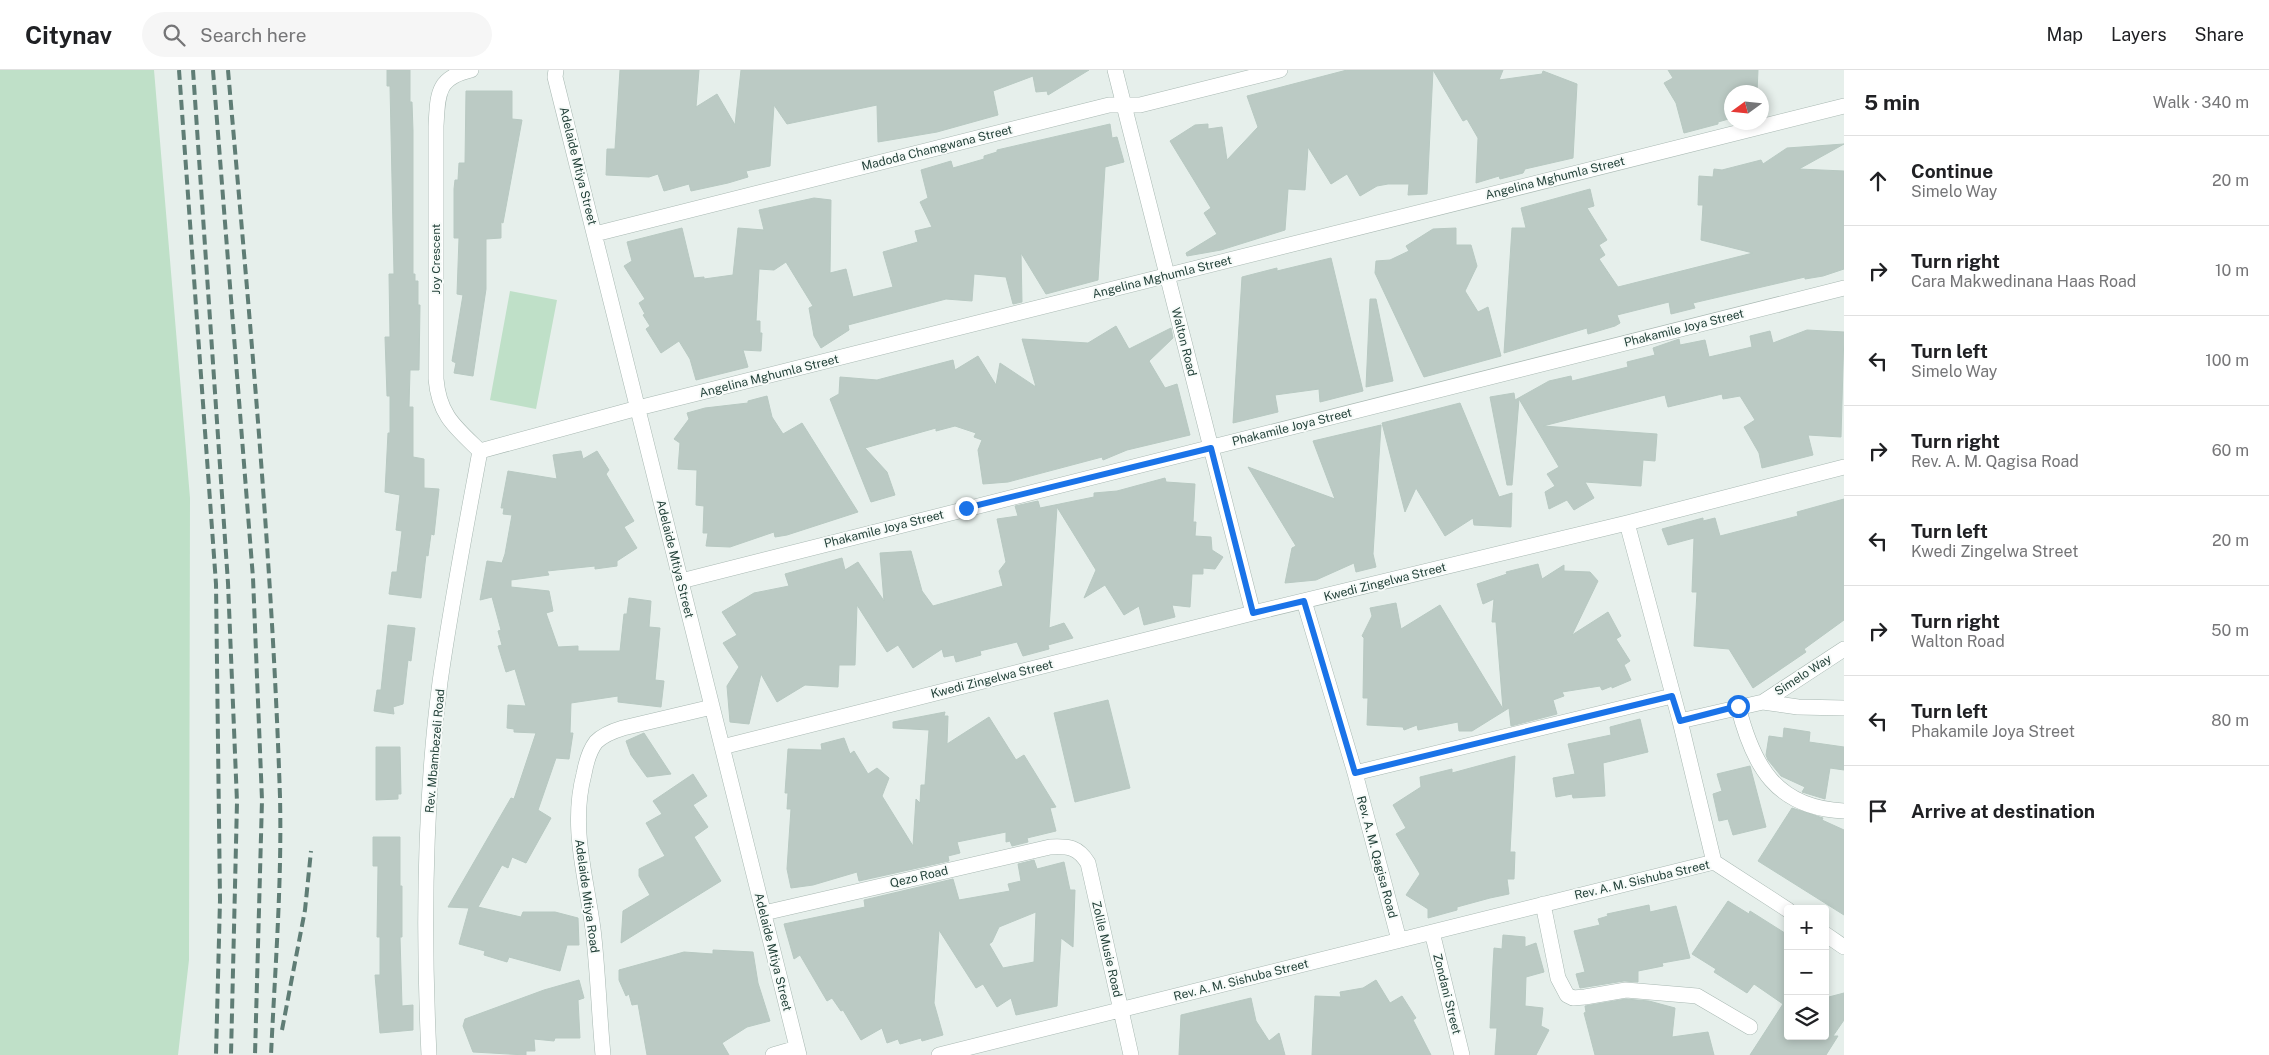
<!DOCTYPE html>
<html lang="en">
<head>
<meta charset="utf-8">
<style>
  body { margin:0; font-family:"Public Sans",sans-serif; background:#f6f6f6; color:#202124 }
  .controls { position:absolute; right:15px; bottom:15px; display:grid; overflow:hidden; border-radius:5px; box-shadow:0 2px 8px #0003 }
  .controls button { width:45px; height:45px; display:grid; place-items:center; padding:0; border:0; border-bottom:1px solid #e0e0e0; background:#fff; color:#202124; font:25px sans-serif }
  .compass { position:absolute; left:1724px; top:15px; width:45px; height:45px; border-radius:50%; background:#fff; box-shadow:0 2px 8px #0003; rotate:255deg }
  .stop { position:absolute; width:15px; height:15px; margin:-11px; border:4px solid #1a73e8; border-radius:50%; background:#fff }
  .stop.end { background:#1a73e8; border-color:#fff; box-shadow:0 1px 5px #0008 }
  .list { margin:0; padding:0; list-style:none }
  h2 { display:flex; justify-content:space-between; align-items:center; height:65px; margin:0; padding:0 20px; font-size:21px }
  h2 small { font-size:16px; font-weight:400; color:#757577 }
  .list li { display:grid; grid-template-columns:32px 1fr auto; gap:15px; align-items:center; box-sizing:border-box; height:90px; padding:0 20px; border-top:1px solid #e0e0e0 }
  .list b { display:block; font-size:19px; white-space:nowrap }
  .list p { margin:0; font-size:16px; white-space:nowrap; color:#757577 }
  .list em { font-size:16px; font-style:normal; color:#757577 }
  .icon { flex:none; width:28px; height:28px; fill:none; stroke:currentColor; stroke-width:2; stroke-linecap:round; stroke-linejoin:round }
  .map { position:relative; flex:none; width:1844px; height:985px; overflow:hidden }
  header { display:flex; align-items:center; gap:30px; box-sizing:border-box; height:70px; padding:0 25px; background:#fff; border-bottom:1px solid #e0e0e0 }
  header strong { font-size:24px }
  nav { display:flex; gap:28px; margin-inline-start:auto; font-size:18px }
  .search { width:350px; height:45px; background:#f6f6f6; display:flex; align-items:center; gap:12px; box-sizing:border-box; padding:0 18px; border-radius:28px; color:#757577; font-size:19px }
  main { display:flex }
  aside { flex:1; background:#fff }
  .map>svg:first-child { display:block }
  .green { fill:#bfe0c8 }
  .building { fill:#bbcac4; stroke:#b8c9c2; fill-rule:evenodd }
  .lines { fill:none; stroke-linecap:round; stroke-linejoin:round }
  .minor-casing { stroke:#a8b8b2; stroke-width:16 }
  .minor { stroke:#fff; stroke-width:15 }
  .rail { stroke:#5f7d75; stroke-width:4; stroke-dasharray:10 5; stroke-linecap:butt }
  .route { stroke:#1a73e8; stroke-width:6 }
  .labels { text-anchor:middle; stroke-width:4; stroke-linejoin:round; paint-order:stroke }
  .street-label { font-size:12px; fill:#24423a; stroke:#f7fbf9 }
</style>
</head>
<body>
<header>
<strong>Citynav</strong>
<div class="search"><svg class="icon" aria-label="search" viewBox="0 0 24 24"><circle cx="10" cy="10" r="6"/><path d="M15 15l6 6"/></svg>Search here</div>
<nav><a>Map</a><a>Layers</a><a>Share</a></nav>
</header>
<main>
<div class="map">
<svg width="1844" height="985" viewBox="0 0 1844 985">
  <rect width="100%" height="100%" fill="#e6efeb"/>
  <!-- green -->
  <path class="green" d="M0,0H154L190,428L189,890L178,985H0Z
    M510,221L557,230L536,339L490,330Z"/>
  <!-- building -->
  <path class="building" d="M387,0H410V32H412L413,61V204H415V211H418V235H420L419,300H410L409,337H413V387L424,389V418L439,419L434,465L431,464L428,486L426,485L421,528L389,524L392,502H397L402,461L396,460L400,425L385,422L388,363H390V326H387L385,267H390L389,204H394L390,16H387Z
    M620,0H699L696,37L717,24L735,55L741,0H1089L1048,25L1047,21L1036,22L1033,6L993,21L998,45L937,62L878,72L877,35L787,54L774,35L770,96L746,101L748,107L728,113L691,121L689,114L664,121L658,104L649,107L606,105L607,79H615Z
    M1347,0H1503L1499,10L1542,4L1543,1L1577,14L1573,88L1525,99L1523,103L1500,109L1499,106L1476,113L1478,68L1467,49L1463,51L1433,0L1427,124L1408,125L1409,114H1388L1377,116L1360,126L1347,104L1331,114L1308,77L1305,120L1288,119L1285,160L1221,180L1187,186L1186,183L1217,164L1204,143L1211,138L1170,71L1195,55L1208,54V59L1222,57L1227,90L1258,57L1247,26Z
    M1668,0H1758L1757,22H1732V48L1718,52V54L1684,63L1676,33L1664,13L1673,8Z
    M466,21H512V49L522,50L503,153L501,152V168L486,169V219L473,306L454,303L456,293L452,291L463,225L457,224L459,168H454V119L455,110H458L459,93H465Z
    M1110,54L1112,68L1117,67L1124,92L1105,97L1098,210L1046,224L1021,183L1022,232L1013,234L1006,207L974,204L972,231L946,229L848,255L849,260L821,278L814,266L809,238L813,236L786,192L774,200L759,199L756,251H760V263H762L761,281L743,280L748,297L696,310L690,289L679,271L661,283L646,259L650,256L643,245L645,244L639,233L645,229L624,196L632,191L627,172L682,158L694,208L704,207V209L733,205L738,158L764,160L759,140L814,128L831,130L830,203L846,199L853,227L893,217L883,182L918,172L915,161L932,157L920,132L928,128L921,100L951,91L953,98L984,89V86L997,82V80Z
    M1844,74L1799,99L1844,101V199L1823,206L1805,209V207L1693,233L1695,238L1671,244L1669,232L1617,245L1620,253L1615,256L1588,264L1587,258L1504,283L1512,158H1526L1521,138L1590,119L1594,136L1587,138L1607,170L1599,175L1605,185L1599,189L1618,217L1753,183L1701,170L1703,135H1698L1699,106L1713,107L1714,99L1722,100L1761,90L1763,94L1787,78Z
    M1456,158V175H1471L1477,196L1465,221L1478,242L1488,237L1501,286L1424,307L1375,203L1376,191L1390,190L1409,181L1406,176L1433,159Z
    M1331,188L1363,321L1320,332L1319,319L1275,325L1278,342L1233,353L1242,207L1277,198V201Z
    M1370,229H1376L1393,311L1366,317Z
    M1116,256L1129,279L1171,258L1173,268L1149,291L1165,318L1177,314L1190,365L1127,380L1103,390L1102,387L1008,412L983,414L978,380L982,370L974,367L976,363L955,356L936,361V358L865,378L887,402L895,425L871,432L830,329L839,324L840,307L877,310L953,290L955,300L978,286L996,315L1000,293L1036,317L1022,269L1088,273Z
    M1807,260L1844,262L1841,367L1808,365L1813,385L1762,398L1759,383L1744,357L1755,350L1740,326L1723,329L1722,324L1668,337L1665,325L1543,356L1657,364L1655,391L1643,390L1641,416L1585,412L1594,428L1574,440L1567,430L1549,439L1545,422L1555,416L1547,404L1559,397L1519,329L1512,415H1507L1490,327L1514,323L1515,330L1549,311L1571,306L1572,311L1628,297L1627,292L1655,285L1653,278L1679,269L1680,275L1705,270L1709,287L1752,277L1750,266L1770,261L1773,273Z
    M767,326L772,347L783,364L802,353L858,442L787,465L775,467L774,462L730,477L706,476L708,463H703L704,436L696,435L697,400L678,399L680,373L674,369L689,349L687,343L705,338L748,333V331Z
    M1460,333L1499,427L1512,423L1511,457L1474,455L1473,448L1445,466L1416,418L1405,442L1382,353Z
    M1381,355L1373,484L1376,497L1356,502L1354,493L1316,510L1285,513L1292,478L1296,476L1248,397L1335,429L1313,371Z
    M581,381L583,389L597,381L609,400L606,404L634,451L624,457L637,478L617,491V496L595,499V496L547,501L549,505L511,510V517L549,521L553,541L546,543L558,577L578,576V581H620L624,544H627L629,528L651,531L649,557L660,558L655,610L664,611L661,637L618,632V626L571,633L570,663H573L569,689L556,688L538,740L551,748L526,793L512,787L508,798L502,795L478,837L521,847L523,842H555L578,848L579,875H567L560,901L509,887L507,892L484,885L485,881L459,874L469,838L448,837L511,728L514,729L536,663L514,662V659L507,658L508,635L526,636L515,599L506,602L498,576L502,575L498,561L501,560L492,527L480,530L487,491L502,493L505,484L512,445L503,444L504,438H501L508,401L557,409L553,385Z
    M1165,408L1166,412L1195,414L1193,452H1196L1195,466L1211,467L1212,480L1223,487L1215,499L1203,498V504H1192L1190,537L1172,535L1175,547L1144,555L1139,536L1124,545L1105,515L1084,528L1096,500L1057,437L1049,558L1064,553L1073,568L1048,575L1049,579L1023,586L1017,572L980,581L981,585L956,592L954,585L944,587L942,579L913,598L898,575L887,582L857,535L855,595H839L838,617L805,615L777,632L761,604L749,654L730,652L727,616L739,597L723,573L737,565L722,542L754,523L789,516L785,504L842,488L845,500L858,492L884,531L880,483L911,481L922,521L933,536L1003,516L999,501L1006,492L997,449L1018,446L1015,436L1038,431L1040,438L1094,427V423L1117,421Z
    M1844,429V550L1804,579L1806,582L1753,618L1729,579L1694,576L1697,522H1692L1694,468L1668,475L1662,459L1703,448V451L1715,448L1720,466L1798,446L1797,442Z
    M1538,494L1542,509L1564,495V501L1590,502L1598,511L1572,565L1608,542L1621,566L1616,569L1630,591L1624,595L1631,610L1612,618V616L1602,620L1600,616L1562,622L1564,626L1553,630L1557,644L1511,656L1509,638L1472,661H1459L1458,652L1418,660L1417,655L1404,660L1403,657L1367,655L1368,628H1363L1364,568L1362,566L1372,546L1370,538L1396,533L1401,559L1440,535L1503,639L1496,552H1492L1494,529L1483,534L1477,514L1507,504L1506,502Z
    M388,555L415,558L411,591L408,590L403,634L393,637L394,644L374,641L377,620H381Z
    M1108,630L1130,718L1075,732L1054,643Z
    M945,642L944,646H948L947,674L989,647L1016,690L1024,685L1056,737L1050,738L1056,761L1027,768L1028,772L1012,776L1010,771L1006,772V762L957,772L960,783L948,786L949,791L859,811L857,802L813,815L791,818L787,799L791,739H787L788,723H785L788,679L822,680L821,674L844,668L850,684L854,681L868,704L877,698L889,708L882,726L913,776L916,729L920,733L921,715H925L929,660L893,658V652Z
    M1640,649L1648,682L1603,693L1605,726L1573,728L1572,724L1556,727L1553,708L1575,704L1568,674L1611,665L1610,657Z
    M1784,658L1810,662L1809,672L1844,677V700L1830,698L1825,729L1802,722L1805,717L1781,706L1768,690L1766,685L1769,666L1783,668Z
    M644,663L671,704L647,707L631,685L626,671Z
    M376,677H400L401,724H398V729L376,730Z
    M1515,686L1510,782H1515L1514,809H1507L1509,824L1490,828L1457,837V840L1428,848V839L1406,825L1420,804L1396,764L1406,758L1393,735L1421,717L1420,707L1452,699V703Z
    M1750,696L1766,757L1733,765L1728,749L1719,751L1713,724L1722,721L1717,704Z
    M693,704L707,726L693,735L708,757L694,767L721,811L621,873L623,841L650,825L639,806V799L665,786L646,753L662,744L653,731Z
    M1792,738L1823,748L1822,750L1844,760V845L1758,791Z
    M373,767H400V816H402V867H400L402,936L413,935V960L380,963L375,905H380V867H377L378,796H373Z
    M1034,790L1037,799L1064,792L1070,820H1075L1073,877L1061,868L1057,936L1016,945L1011,928L997,937L983,914L976,918L939,860L934,933L943,965L922,971L921,968L900,974L898,969L887,973L882,958L861,970L843,940L841,941L832,928L827,931L800,885L794,889L784,854L865,837L864,830L953,809L959,830L1010,821L1008,814L1021,811L1018,794ZM1036,842L1034,892L1003,898L989,874L992,872L999,857Z
    M1728,831L1749,844L1750,841L1788,865V966H1825V928L1844,923V950L1833,966H1838L1826,985H1750L1783,934L1754,914L1747,923L1714,902L1716,899L1692,884Z
    M1649,835L1650,842L1676,836L1690,888L1662,893L1663,896L1638,901V912L1624,911L1580,918L1576,904L1585,902L1574,861L1600,855L1598,849L1608,846L1607,844Z
    M1503,865L1525,867V877L1536,873L1544,902L1526,907L1525,936L1543,938L1541,956L1549,960L1536,985H1495L1497,958H1490L1493,895L1494,878L1502,879Z
    M713,880L753,882L758,913L770,951L747,957L722,973L729,985H647L638,934L632,935L629,924L626,926L619,910V900L684,882L713,884Z
    M579,910L584,928L578,930L580,968H555L554,971L534,969L535,981H526V985L473,982L463,956L465,949L544,920Z
    M1376,910L1390,933L1402,926L1416,948L1413,950L1431,985H1312L1315,926L1341,927L1340,922L1363,918Z
    M1251,928L1256,951L1269,971L1279,963L1285,985H1179L1181,945Z
    M1626,929L1649,931L1675,938L1672,967L1708,962L1714,985H1595L1584,943L1586,942L1585,936Z"/>
  <g class="lines">
    <defs>
      <path id="minor" d="M471,0C436,8 438,25 436,56V309C439,345 455,357 480,381
        M556,0L555,7L799,985
        M1115,0L1253,543
        M595,164L1109,35H1140L1280,0
        M480,381L638,338L1844,36
        M1627,453L1680,651L1714,792
        M681,511L1844,218
        M1304,531L1355,703L1399,870
        M1763,632L1844,579
        M1738,636C1753,696 1776,738 1844,741
        M1680,651L1763,632L1798,637L1844,638
        M722,677L1253,543L1627,453L1844,397
        M1355,703L1672,626
        M1543,834L1558,908L1567,925L1573,928L1585,927L1626,920L1697,926L1750,957
        M764,843L1050,777C1069,776 1078,777 1088,793L1131,985
        M1432,862L1462,985
        M1825,864L1844,877
        M429,985C423,861 424,735 440,612C451,534 466,457 480,381
        M603,985C599,943 598,901 593,859C586,806 570,757 584,704C586,693 589,681 596,672C603,665 613,661 623,658L712,637
        M773,985L797,978
        M939,985L1714,792L1788,840"/>
    </defs>
    <!-- minor casing -->
    <use href="#minor" class="minor-casing"/>
    <!-- minor -->
    <use href="#minor" class="minor"/>
    <!-- rail -->
    <path class="rail" d="M179,0L216,514L220,830L216,985
      M193,0L228,513L237,732L231,985
      M213,0L253,508L262,730L255,985
      M228,0C249,242 272,484 280,727C282,813 275,899 271,985
      M282,960L305,840L311,781"/>
  </g>
  <g class="lines">
    <!-- route -->
    <path class="route" d="M966,438L1211,378L1253,543L1304,531L1355,703L1672,626L1680,651L1738,636"/>
  </g>
  <g class="labels">
    <!-- street labels -->
    <g class="street-label">
      <text transform="translate(937 78) rotate(-14)" y="4">Madoda Chamgwana Street</text>
      <text transform="translate(578 96) rotate(76)" y="4">Adelaide Mtiya Street</text>
      <text transform="translate(1555 108) rotate(-14)" y="4">Angelina Mghumla Street</text>
      <text transform="translate(436 189) rotate(-90)" y="4">Joy Crescent</text>
      <text transform="translate(1162 207) rotate(-14)" y="4">Angelina Mghumla Street</text>
      <text transform="translate(1684 258) rotate(-14)" y="4">Phakamile Joya Street</text>
      <text transform="translate(1184 272) rotate(76)" y="4">Walton Road</text>
      <text transform="translate(769 306) rotate(-14)" y="4">Angelina Mghumla Street</text>
      <text transform="translate(1292 357) rotate(-14)" y="4">Phakamile Joya Street</text>
      <text transform="translate(884 459) rotate(-14)" y="4">Phakamile Joya Street</text>
      <text transform="translate(675 489) rotate(76)" y="4">Adelaide Mtiya Street</text>
      <text transform="translate(1385 512) rotate(-14)" y="4">Kwedi Zingelwa Street</text>
      <text transform="translate(1803 605) rotate(-33)" y="4">Simelo Way</text>
      <text transform="translate(992 609) rotate(-14)" y="4">Kwedi Zingelwa Street</text>
      <text transform="translate(435 681) rotate(-85)" y="4">Rev. Mbambezeli Road</text>
      <text transform="translate(1377 787) rotate(75)" y="4">Rev. A. M. Qagisa Road</text>
      <text transform="translate(919 807) rotate(-13)" y="4">Qezo Road</text>
      <text transform="translate(1642 810) rotate(-13)" y="4">Rev. A. M. Sishuba Street</text>
      <text transform="translate(587 826) rotate(82)" y="4">Adelaide Mtiya Road</text>
      <text transform="translate(1107 879) rotate(77)" y="4">Zolile Musie Road</text>
      <text transform="translate(773 882) rotate(76)" y="4">Adelaide Mtiya Street</text>
      <text transform="translate(1241 910) rotate(-14)" y="4">Rev. A. M. Sishuba Street</text>
      <text transform="translate(1447 924) rotate(76)" y="4">Zondani Street</text>
    </g>
  </g>
</svg>
<div class="controls">
<button>+</button>
<button>−</button>
<button><svg class="icon" aria-label="layers" viewBox="0 0 24 24"><path d="M12 4l9 5-9 5-9-5zM3 14l9 5 9-5"/></svg></button>
</div>
<svg class="compass" viewBox="-18 -18 36 36"><path d="M0-13l5 13h-10z" fill="#e53935"/><path d="M0 13l5-13h-10z" fill="#757577"/></svg>
<div class="stop" style="left:1738px;top:636px"></div>
<div class="stop end" style="left:966px;top:438px"></div>
</div>
<aside>
<h2>5 min<small>Walk · 340 m</small></h2>
<ul class="list">
<li><svg class="icon" aria-label="ahead" viewBox="0 0 24 24"><path d="M12 20V5M6 11l6-6 6 6"/></svg><div><b>Continue</b><p>Simelo Way</p></div><em>20 m</em></li>
<li><svg class="icon" aria-label="right" viewBox="0 0 24 24"><path d="M7 20v-9h11M14 6l5 5-5 5"/></svg><div><b>Turn right</b><p>Cara Makwedinana Haas Road</p></div><em>10 m</em></li>
<li><svg class="icon" aria-label="left" viewBox="0 0 24 24"><path d="M17 20v-9H6M10 6l-5 5 5 5"/></svg><div><b>Turn left</b><p>Simelo Way</p></div><em>100 m</em></li>
<li><svg class="icon" aria-label="right" viewBox="0 0 24 24"><path d="M7 20v-9h11M14 6l5 5-5 5"/></svg><div><b>Turn right</b><p>Rev. A. M. Qagisa Road</p></div><em>60 m</em></li>
<li><svg class="icon" aria-label="left" viewBox="0 0 24 24"><path d="M17 20v-9H6M10 6l-5 5 5 5"/></svg><div><b>Turn left</b><p>Kwedi Zingelwa Street</p></div><em>20 m</em></li>
<li><svg class="icon" aria-label="right" viewBox="0 0 24 24"><path d="M7 20v-9h11M14 6l5 5-5 5"/></svg><div><b>Turn right</b><p>Walton Road</p></div><em>50 m</em></li>
<li><svg class="icon" aria-label="left" viewBox="0 0 24 24"><path d="M17 20v-9H6M10 6l-5 5 5 5"/></svg><div><b>Turn left</b><p>Phakamile Joya Street</p></div><em>80 m</em></li>
<li><svg class="icon" aria-label="arrive" viewBox="0 0 24 24"><path d="M6 21V4h12l-3 4 3 4H6"/></svg><div><b>Arrive at destination</b></div></li>
</ul>
</aside>
</main>
</body>
</html>
